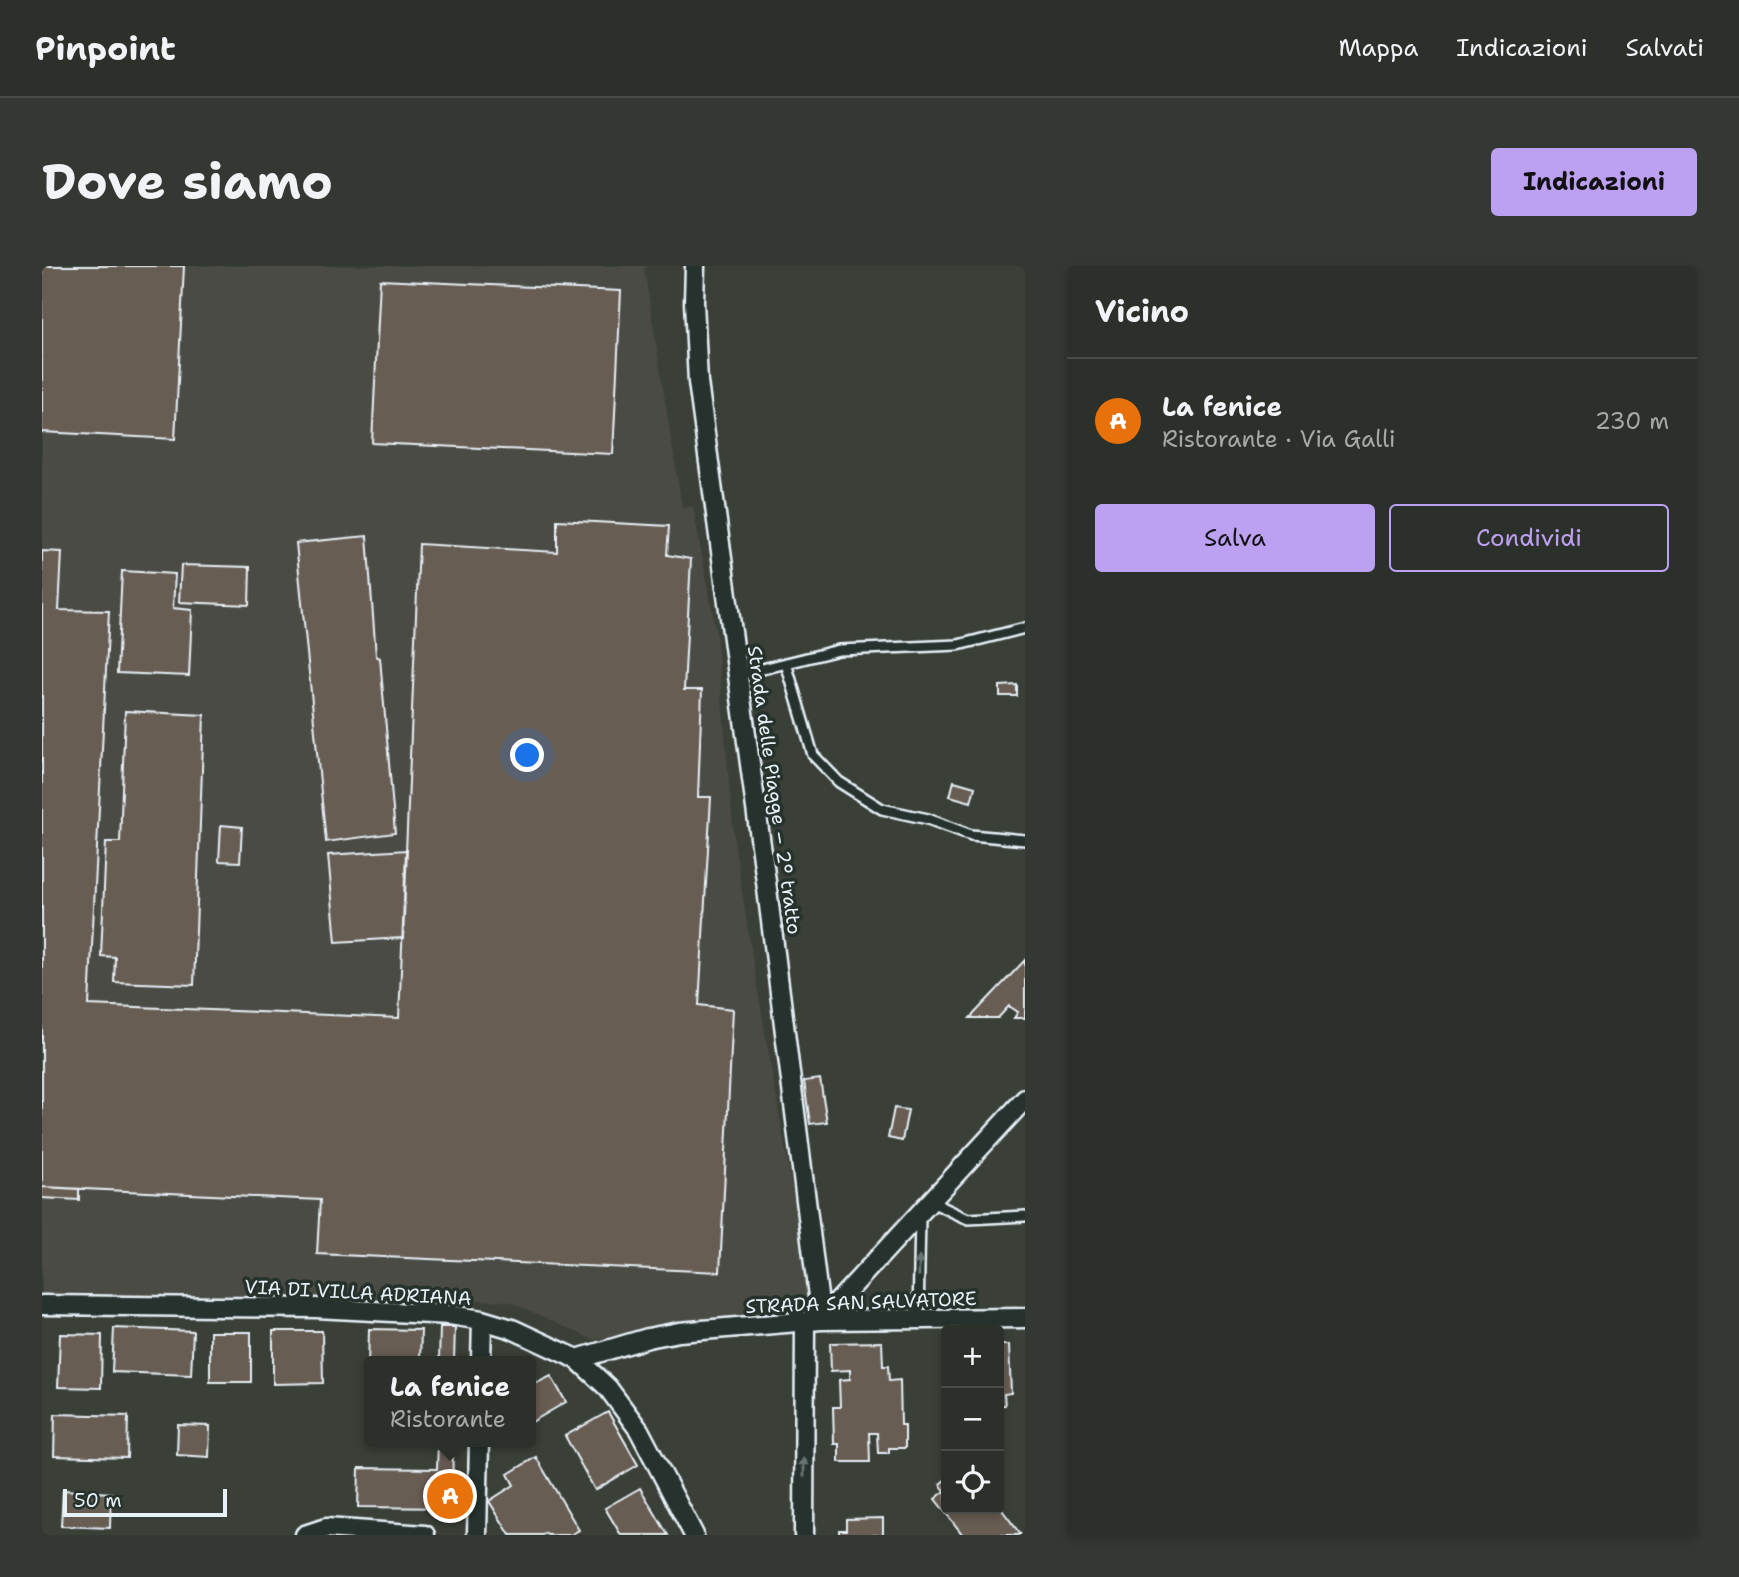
<!DOCTYPE html>
<html lang="it">
<head>
<meta charset="utf-8">
<style>
  body { margin:0; font-family:"Shantell Sans",sans-serif; background:#343832; color:#f1f3f6 }
  .controls { position:absolute; right:21px; bottom:21px; display:grid; overflow:hidden; border-radius:7px; box-shadow:0 4px 10px #0003 }
  .controls button { width:63px; height:63px; display:grid; place-items:center; padding:0; border:0; border-bottom:2px solid #484b47; background:#2c302a; color:#f1f3f6; font:35px sans-serif }
  .scale { position:absolute; left:21px; bottom:18px; width:164px; box-sizing:border-box; padding-left:7px; border:4px solid #e8f1f8; border-top:0; font-size:19px; line-height:24px; white-space:nowrap; color:#e8f1f8; -webkit-text-stroke:5px #26332d; paint-order:stroke }
  .you { position:absolute; left:486px; top:490px; width:24px; height:24px; margin:-18px; border:5px solid #fff; border-radius:50%; background:#1a73e8; box-shadow:0 0 0 10px #1a73e833 }
  .badge { display:grid; place-items:center; width:46px; height:46px; border-radius:50%; background:#bca0f2; color:#fff; font-size:23px; font-weight:700 }
  .pin { position:absolute; translate:-50% -50%; border:4px solid #fff; box-shadow:0 2px 7px #0006 }
  .popup { position:absolute; left:322px; top:1090px; width:172px; height:91px; box-sizing:border-box; display:grid; place-content:center; border-radius:7px; background:#2c302a; filter:drop-shadow(0 2px 5px #0005); font-size:23px; white-space:nowrap; color:#a6a9a8 }
  .popup b { font-size:26px; color:#f1f3f6 }
  .popup::after { content:''; position:absolute; left:50%; top:100%; margin-left:-14px; border:14px solid transparent; border-top-color:#2c302a }
  .list { margin:0; padding:0; list-style:none }
  h2 { display:flex; justify-content:space-between; align-items:center; height:91px; margin:0; padding:0 28px; font-size:30px }
  h2 small { font-size:23px; font-weight:400; color:#a6a9a8 }
  .list li { display:grid; grid-template-columns:46px 1fr auto; gap:21px; align-items:center; box-sizing:border-box; height:126px; padding:0 28px; border-top:2px solid #484b47 }
  .list b { display:block; font-size:26px; white-space:nowrap }
  .list p { margin:0; font-size:23px; white-space:nowrap; color:#a6a9a8 }
  .list em { font-size:23px; font-style:normal; color:#a6a9a8 }
  .actions { display:flex; gap:14px; padding:21px 28px }
  .actions a { flex:1; padding:16px 0; border:2px solid #bca0f2; border-radius:7px; text-align:center; font-size:24px; color:#bca0f2 }
  .actions .main { background:#bca0f2; color:#111 }
  .icon { flex:none; width:38px; height:38px; fill:none; stroke:currentColor; stroke-width:2; stroke-linecap:round; stroke-linejoin:round }
  .map { position:relative; flex:none; width:983px; height:1269px; overflow:hidden; border-radius:7px }
  header { display:flex; align-items:center; gap:42px; box-sizing:border-box; height:98px; padding:0 35px; background:#2c302a; border-bottom:2px solid #484b47 }
  header strong { font-size:33px }
  nav { display:flex; gap:38px; margin-inline-start:auto; font-size:24px }
  .intro { display:flex; align-items:center; justify-content:space-between; box-sizing:border-box; height:168px; padding:0 42px }
  h1 { margin:0; font-size:49px }
  .button { padding:18px 32px; border-radius:7px; background:#bca0f2; color:#111; font-size:24px; font-weight:700 }
  main { display:flex; gap:42px; padding:0 42px }
  aside { flex:1; background:#2c302a; border-radius:7px; box-shadow:0 4px 10px #0003 }
  .map>svg:first-child { display:block }
  .built { fill:#4b4c44 }
  .building { fill:#685d53; stroke:#e8f1f8; stroke-width:2 }
  .lines { fill:none; stroke-linecap:round; stroke-linejoin:round }
  .lane-casing { stroke:#e8f1f8; stroke-width:14 }
  .street-casing { stroke:#e8f1f8; stroke-width:23 }
  .lane { stroke:#26332d; stroke-width:9 }
  .street { stroke:#26332d; stroke-width:18 }
  .oneway { fill:#6a7674 }
  .labels { text-anchor:middle; stroke-width:7; stroke-linejoin:round; paint-order:stroke }
  .street-label { font-size:19px; fill:#e8f1f8; stroke:#26332d }
</style>
</head>
<body>
<header>
<strong>Pinpoint</strong>
<nav><a>Mappa</a><a>Indicazioni</a><a>Salvati</a></nav>
</header>
<div class="intro"><h1>Dove siamo</h1><a class="button">Indicazioni</a></div>
<main>
<div class="map">
<svg width="983" height="1269" viewBox="0 0 983 1269">
  <rect width="100%" height="100%" fill="#3a4038"/>
  <filter id="ink" filterUnits="userSpaceOnUse"><feTurbulence type="fractalNoise" baseFrequency=".0143" numOctaves="2"/><feDisplacementMap in="SourceGraphic" scale="14" xChannelSelector="R" yChannelSelector="G"/><feConvolveMatrix kernelMatrix="1 2 1 2 8 2 1 2 1" color-interpolation-filters="sRGB"/></filter>
  <g filter="url(#ink)">
    <!-- built -->
    <path class="built" d="M0,0H606L602,2L640,242L651,241L674,366L692,574L711,697L769,1032L755,1048L621,1060L552,1074L466,1035L295,1030L0,1029Z"/>
    <!-- building -->
    <path class="building" d="M0,0H142L133,173L0,166Z
      M338,14L579,25L571,188L330,177Z
      M515,254L627,260L625,289L649,293L642,424H660L656,531H669L657,739L691,743L678,1006L275,988L278,934L0,921V285L20,286L17,344L67,345L47,739L357,752L377,278L515,286Z
      M325,270L334,390L338,392L353,567L284,576L254,277Z
      M139,299L208,301L207,339L137,336Z
      M80,305L133,308L131,342L150,344L147,410L75,407Z
      M975,419V430H958V420Z
      M83,445L162,449L152,719L72,716L73,691L59,690L64,576H78Z
      M912,515L933,521L929,536L908,530Z
      M179,559L200,561L198,596L177,595Z
      M365,584L361,672L294,676L286,589Z
      M983,694V752H972L976,746L967,740L956,752H928Z
      M778,813L785,856L768,858L762,815Z
      M852,842L866,844L860,875L846,872Z
      M0,921L37,923V934L0,932Z
      M398,1061H413L412,1095H397Z
      M72,1062L151,1065L149,1109L70,1106Z
      M327,1063L379,1064L378,1095H328L326,1102Z
      M231,1065H280L281,1117L231,1118Z
      M168,1066H209V1116H168Z
      M18,1068L60,1069L59,1122L16,1121Z
      M840,1076L841,1100H846L847,1115L858,1114L859,1159H863V1182H847V1187H836L835,1167H827L828,1196H797V1178H792L791,1141H798L797,1114L808,1113V1104L789,1105L788,1077Z
      M957,1079H967L969,1127L962,1128L963,1139H957Z
      M488,1106L495,1117L509,1110L524,1136L488,1157Z
      M566,1146L596,1199L553,1224L523,1170Z
      M13,1148L86,1150L85,1192L12,1190Z
      M136,1159L168,1160L167,1191L135,1189Z
      M396,1176H411L410,1242L316,1241L317,1202L395,1203Z
      M494,1191L537,1264L528,1269H505L504,1267L500,1269H468L447,1235L472,1219L466,1208Z
      M904,1213V1243H957V1240L979,1269H921L893,1233L903,1225L898,1218Z
      M598,1222L626,1269H579L563,1242Z
      M21,1224L69,1227L68,1262L19,1260Z
      M841,1252V1269H797V1264H804V1253Z"/>
    <g class="lines">
      <defs>
        <path id="lane" d="M744,397L771,489L797,516L840,543L886,553L929,569L983,574
          M696,409L797,384L916,379L983,362
          M887,935L926,953L983,950
          M876,1053L878,950"/>
        <path id="street" d="M653,0L652,36L656,116L725,623L779,1054
          M0,1039L274,1042L408,1049L440,1054L470,1063L535,1093L566,1122L597,1164L652,1269
          M779,1054L983,833
          M535,1093L606,1072L637,1066L779,1054L983,1052
          M439,1095L440,1054
          M263,1269L284,1262L383,1269
          M435,1269L437,1176
          M762,1269L763,1055"/>
      </defs>
      <!-- lane casing -->
      <use href="#lane" class="lane-casing"/>
      <!-- street casing -->
      <use href="#street" class="street-casing"/>
      <!-- lane -->
      <use href="#lane" class="lane"/>
      <!-- street -->
      <use href="#street" class="street"/>
    </g>
    <!-- one-way arrows -->
    <defs><path id="oneway-solid" d="M-6-.8H1V-3.2L6.5 0L1 3.2V.8H-6Z" transform="scale(1.75)"/></defs>
    <g class="oneway">
      <use href="#oneway-solid" transform="translate(877 1000) rotate(-89)"/>
      <use href="#oneway-solid" transform="translate(762 1201) rotate(-90)"/>
    </g>
  </g>
  <g class="labels">
    <!-- street labels -->
    <g class="street-label">
      <text transform="translate(733 524) rotate(82)" y="7">Strada delle Piagge – 2º tratto</text>
      <text transform="translate(316 1026) rotate(3)" y="7">VIA DI VILLA ADRIANA</text>
      <text transform="translate(819 1036) rotate(-2)" y="7">STRADA SAN SALVATORE</text>
    </g>
  </g>
</svg>
<div class="controls">
<button>+</button>
<button>−</button>
<button><svg class="icon" aria-label="locate" viewBox="0 0 24 24"><circle cx="12" cy="12" r="6"/><path d="M12 2v4M12 18v4M2 12h4M18 12h4"/></svg></button>
</div>
<div class="scale">50 m</div>
<div class="you"></div>
<div class="pin badge" style="left:408px;top:1230px;background:#e8710a">A</div>
<div class="popup"><b>La fenice</b>Ristorante</div>
</div>
<aside>
<h2>Vicino<small></small></h2>
<ul class="list">
<li><span class="badge" style="background:#e8710a">A</span><div><b>La fenice</b><p>Ristorante · Via Galli</p></div><em>230 m</em></li>
</ul>
<div class="actions"><a class="main">Salva</a><a>Condividi</a></div>
</aside>
</main>
</body>
</html>
